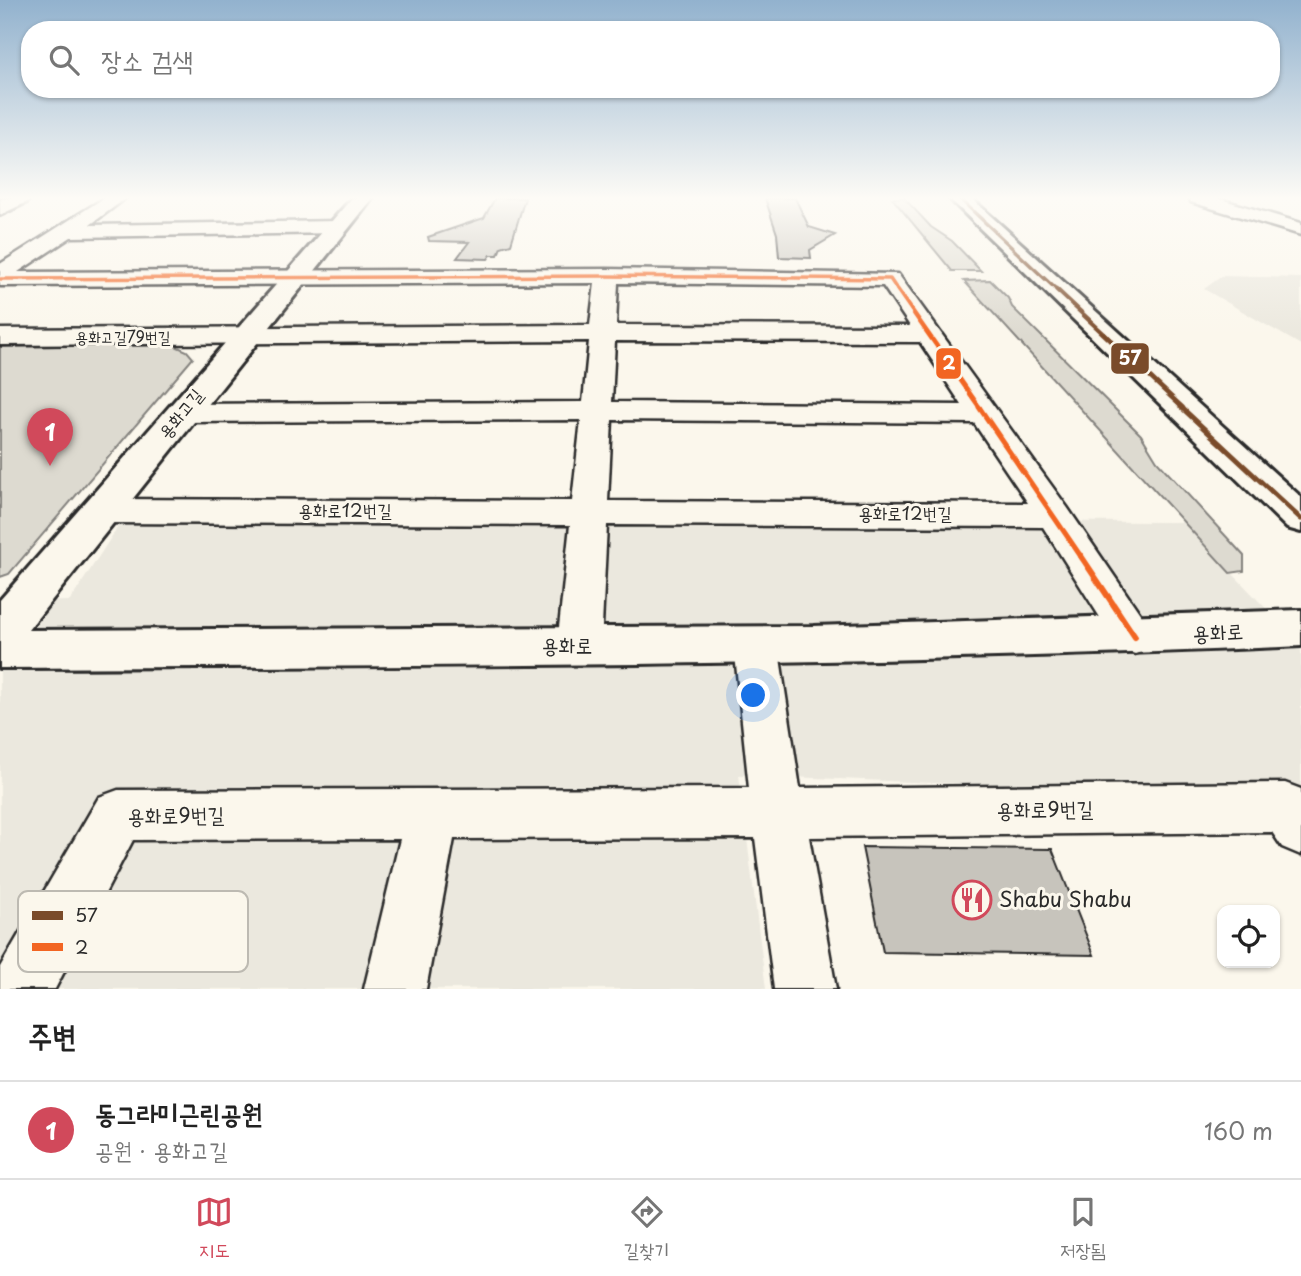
<!DOCTYPE html>
<html lang="ko">
<head>
<meta charset="utf-8">
<style>
  body { margin:0; font-family:"Playpen Sans","Poor Story",sans-serif; background:#f6f6f6; color:#222 }
  .controls { position:absolute; right:21px; bottom:21px; display:grid; overflow:hidden; border-radius:14px; box-shadow:0 2px 5px #0004 }
  .controls button { width:63px; height:63px; display:grid; place-items:center; padding:0; border:0; border-bottom:2px solid #e0e0e0; background:#fff; color:#222; font:35px sans-serif }
  .you { position:absolute; left:754px; top:696px; width:24px; height:24px; margin:-18px; border:5px solid #fff; border-radius:50%; background:#1a73e8; box-shadow:0 0 0 10px #1a73e833 }
  .badge { display:grid; place-items:center; width:46px; height:46px; border-radius:50%; background:#d1495b; color:#fff; font-size:23px; font-weight:700 }
  .pin { position:absolute; translate:-50% -58px; filter:drop-shadow(0 2px 4px #0008) }
  .pin::after { content:''; position:absolute; top:37px; width:24px; height:21px; background:inherit; clip-path:polygon(0 0,100% 0,50% 100%) }
  .list { margin:0; padding:0; list-style:none }
  h2 { display:flex; justify-content:space-between; align-items:center; height:91px; margin:0; padding:0 28px; font-size:30px }
  h2 small { font-size:23px; font-weight:400; color:#767676 }
  .list li { display:grid; grid-template-columns:46px 1fr auto; gap:21px; align-items:center; box-sizing:border-box; height:98px; padding:0 28px; border-top:2px solid #e0e0e0 }
  .list b { display:block; font-size:26px; white-space:nowrap }
  .list p { margin:0; font-size:23px; white-space:nowrap; color:#767676 }
  .list em { font-size:23px; font-style:normal; color:#767676 }
  .icon { flex:none; width:38px; height:38px; fill:none; stroke:currentColor; stroke-width:2; stroke-linecap:round; stroke-linejoin:round }
  .map { position:relative; flex:none; width:1301px; height:989px; overflow:hidden }
  .search { position:absolute; background:#fff; box-shadow:0 2px 5px #0004; left:21px; right:21px; top:21px; height:77px; display:flex; align-items:center; gap:18px; box-sizing:border-box; padding:0 24px; border-radius:28px; color:#767676; font-size:26px }
  .sheet { height:189px; background:#fff }
  nav { display:flex; justify-content:space-around; align-items:center; box-sizing:border-box; height:98px; border-top:2px solid #e0e0e0; background:#fff; font-size:19px; color:#767676 }
  nav a { display:grid; justify-items:center; gap:4px }
  nav .on { color:#d1495b }
  .map>svg:first-child { display:block }
  .built { fill:#ebe8de }
  .green { fill:#dddad0; stroke:#84827e; stroke-width:2 }
  .building { fill:#c7c4bc; stroke:#2b2b2b; stroke-width:2 }
  .lines { fill:none; stroke-linecap:round; stroke-linejoin:round }
  .minor-casing { stroke:#2b2b2b; stroke-width:5 }
  .tertiary-casing { stroke:#2b2b2b; stroke-width:6 }
  .secondary-casing { stroke:#2b2b2b; stroke-width:6 }
  .minor { fill:#fbf7ec; fill-rule:evenodd }
  .tertiary { fill:#fbf7ec; fill-rule:evenodd }
  .secondary { fill:#fbf7ec; fill-rule:evenodd }
  .bus-1-far2-casing { stroke:#fbf7ec; stroke-width:7 }
  .bus-1-far1-casing { stroke:#fbf7ec; stroke-width:9 }
  .bus-1-casing { stroke:#fbf7ec; stroke-width:10 }
  .bus-2-far3-casing { stroke:#fbf7ec; stroke-width:7 }
  .bus-2-far2-casing { stroke:#fbf7ec; stroke-width:9 }
  .bus-2-far1-casing { stroke:#fbf7ec; stroke-width:10 }
  .bus-2-casing { stroke:#fbf7ec; stroke-width:11 }
  .bus-1-far2 { stroke:#7a4b2a; stroke-width:3.5 }
  .bus-1-far1 { stroke:#7a4b2a; stroke-width:4.5 }
  .bus-1 { stroke:#7a4b2a; stroke-width:5 }
  .bus-2-far3 { stroke:#f26522; stroke-width:3.5 }
  .bus-2-far2 { stroke:#f26522; stroke-width:4.5 }
  .bus-2-far1 { stroke:#f26522; stroke-width:5 }
  .bus-2 { stroke:#f26522; stroke-width:6 }
  .labels { text-anchor:middle; stroke-width:6; stroke-linejoin:round; paint-order:stroke }
  .far-street-label { font-size:16px; fill:#2b2b2b; stroke:#fbf7ec }
  .street-label { font-size:18px; fill:#2b2b2b; stroke:#fbf7ec }
  .near-street-label { font-size:21px; fill:#2b2b2b; stroke:#fbf7ec }
  .near-poi-label { font-size:21px; fill:#2b2b2b; stroke:#fbf7ec; text-anchor:start }
  .key { fill:#fbf7ec; stroke:#bdbab2; stroke-width:2 }
  .key-label { font-size:19px; fill:#2b2b2b }
  .line-badge { stroke:#fbf7ec; stroke-width:2.5 }
  .badge-label { font-size:19px; text-anchor:middle; font-weight:bold; fill:#fff }
</style>
</head>
<body>
<div class="map">
<svg width="1301" height="989" viewBox="0 0 1301 989">
  <rect width="100%" height="100%" fill="#fbf7ec"/>
  <filter id="ink" filterUnits="userSpaceOnUse"><feTurbulence type="fractalNoise" baseFrequency=".0143" numOctaves="2"/><feDisplacementMap in="SourceGraphic" scale="14" xChannelSelector="R" yChannelSelector="G"/><feConvolveMatrix kernelMatrix="1 2 1 2 8 2 1 2 1" color-interpolation-filters="sRGB"/></filter>
  <g filter="url(#ink)">
    <!-- built -->
    <path class="built" d="M1222,276L1301,278V345L1204,289Z
      M123,519L1183,522L1301,645V798L739,775L766,989H0V603L70,601Z"/>
    <!-- green -->
    <path class="green" d="M892,198H904L931,227L952,241L981,271H952Z
      M990,280L1008,298L1012,307L1141,435L1157,461L1244,556V571L1230,573L964,281Z
      M171,344L187,351L193,358L9,574L0,577V347Z"/>
    <!-- building -->
    <path class="building" d="M495,198H525L511,244L501,247L498,255H491L488,259L457,258L469,242L429,241L428,237L484,218Z
      M765,198H795L809,227L835,235L810,250L811,258L779,257L777,234Z
      M862,847L1052,849L1094,955L883,952Z"/>
    <g class="lines">
      <defs>
        <path id="minor" d="M104,198H126L90,225L338,221L345,223L348,227L345,231L338,233L71,237L18,272L607,269L898,274L1067,507L1156,637L1150,649L1135,654L1120,649L1043,527L607,525L601,646L594,658L579,663L564,658L557,646L570,525L102,523L89,519L84,511L89,503L102,499L572,501L581,420L182,422L171,419L167,413L171,407L182,404L583,402L589,341L0,345V329L590,325L595,283L0,286V264ZM618,283L883,286L910,326L616,325ZM615,341L920,342L962,405L612,402ZM612,420L974,423L1028,503L608,501Z
          M1189,198H1217L1301,223V235L1191,202Z
          M756,628L771,633L778,645L800,788L1285,783L1301,789V855L1282,847L1272,832L809,837L836,989H774L755,838L454,839L426,989H364L400,839L133,840L55,989H0V967L99,797L118,790L749,788L734,645L741,633Z"/>
        <path id="tertiary" d="M352,198H373L28,630L814,626L1301,610V646C867,666 434,666 0,668V600Z
          M949,198H971L1301,497V532L1287,528Z"/>
        <path id="secondary" d="M5,198H30L27,202L0,215V200Z"/>
      </defs>
      <!-- minor casing -->
      <use href="#minor" class="minor-casing"/>
      <!-- tertiary casing -->
      <use href="#tertiary" class="tertiary-casing"/>
      <!-- secondary casing -->
      <use href="#secondary" class="secondary-casing"/>
      <!-- minor -->
      <use href="#minor" class="minor"/>
      <!-- tertiary -->
      <use href="#tertiary" class="tertiary"/>
      <!-- secondary -->
      <use href="#secondary" class="secondary"/>
      <defs>
        <path id="bus-1-far2" d="M959,198L1058,291"/>
        <path id="bus-1-far1" d="M1056,289L1183,408"/>
        <path id="bus-1" d="M1181,407L1301,519"/>
        <path id="bus-2-far3" d="M0,279L607,276L890,279L898,291"/>
        <path id="bus-2-far2" d="M897,289L980,408"/>
        <path id="bus-2-far1" d="M979,407L1082,558"/>
        <path id="bus-2" d="M1081,556L1135,637"/>
      </defs>
      <!-- bus-1-far2 casing -->
      <use href="#bus-1-far2" class="bus-1-far2-casing"/>
      <!-- bus-1-far1 casing -->
      <use href="#bus-1-far1" class="bus-1-far1-casing"/>
      <!-- bus-1 casing -->
      <use href="#bus-1" class="bus-1-casing"/>
      <!-- bus-2-far3 casing -->
      <use href="#bus-2-far3" class="bus-2-far3-casing"/>
      <!-- bus-2-far2 casing -->
      <use href="#bus-2-far2" class="bus-2-far2-casing"/>
      <!-- bus-2-far1 casing -->
      <use href="#bus-2-far1" class="bus-2-far1-casing"/>
      <!-- bus-2 casing -->
      <use href="#bus-2" class="bus-2-casing"/>
      <!-- bus-1-far2 -->
      <use href="#bus-1-far2" class="bus-1-far2"/>
      <!-- bus-1-far1 -->
      <use href="#bus-1-far1" class="bus-1-far1"/>
      <!-- bus-1 -->
      <use href="#bus-1" class="bus-1"/>
      <!-- bus-2-far3 -->
      <use href="#bus-2-far3" class="bus-2-far3"/>
      <!-- bus-2-far2 -->
      <use href="#bus-2-far2" class="bus-2-far2"/>
      <!-- bus-2-far1 -->
      <use href="#bus-2-far1" class="bus-2-far1"/>
      <!-- bus-2 -->
      <use href="#bus-2" class="bus-2"/>
    </g>
  </g>
  <!-- sky -->
  <linearGradient id="sky" x2="0" y2="1"><stop stop-color="#92b2ce"/><stop offset="0.59" stop-color="#fdfbf6"/><stop offset="1" stop-color="#fdfbf6" stop-opacity="0"/></linearGradient>
  <rect width="1301" height="336" fill="url(#sky)"/>
  <!-- icons -->
  <defs>
    <symbol id="restaurant-ring" viewBox="-11 -11 22 22"><circle r="9.5" fill="#fbf7ec" stroke="#d1495b" stroke-width="1.5"/><path d="M-5-6h1v4h1v-4h1v4h1v-4h1v5L-1.5 .5V6h-2V.5L-5-1ZM5-6V6H3V1.5H1.5Q1.5-4 5-6Z" fill="#d1495b"/></symbol>
  </defs>
  <g fill-rule="evenodd">
    <use href="#restaurant-ring" x="950" y="878" width="44" height="44"/>
  </g>
  <g class="labels">
    <!-- far-street labels -->
    <g class="far-street-label">
      <text x="123" y="343">용화고길79번길</text>
    </g>
    <!-- street labels -->
    <g class="street-label">
      <text transform="translate(181 414) rotate(-51)" y="6">용화고길</text>
      <text x="345" y="517">용화로12번길</text>
      <text x="905" y="520">용화로12번길</text>
    </g>
    <!-- near-street labels -->
    <g class="near-street-label">
      <text transform="translate(1218 633) rotate(-3)" y="7">용화로</text>
      <text x="567" y="653">용화로</text>
      <text transform="translate(1045 810) rotate(-1)" y="7">용화로9번길</text>
      <text transform="translate(176 816) rotate(-1)" y="7">용화로9번길</text>
    </g>
    <!-- near-poi labels -->
    <g class="near-poi-label">
      <text x="999" y="907">Shabu Shabu</text>
    </g>
  </g>
  <!-- legend -->
  <rect x="18" y="891" width="230" height="81" rx="10" class="key"/>
  <rect x="32" y="911" width="31" height="9" fill="#7a4b2a"/>
  <rect x="32" y="943" width="31" height="8" fill="#f26522"/>
  <g class="key-label">
    <text x="75" y="922">57</text>
    <text x="75" y="954">2</text>
  </g>
  <g class="line-badge">
    <rect x="1110" y="342" width="40" height="33" rx="7" fill="#7a4b2a"/>
    <rect x="935" y="347" width="27" height="33" rx="7" fill="#f26522"/>
  </g>
  <g class="badge-label">
    <text x="1130" y="365">57</text>
    <text x="949" y="370">2</text>
  </g>
</svg>
<div class="controls">
<button><svg class="icon" aria-label="locate" viewBox="0 0 24 24"><circle cx="12" cy="12" r="6"/><path d="M12 2v4M12 18v4M2 12h4M18 12h4"/></svg></button>
</div>
<div class="you"></div>
<div class="pin badge" style="left:50px;top:466px">1</div>
<div class="search"><svg class="icon" aria-label="search" viewBox="0 0 24 24"><circle cx="10" cy="10" r="6"/><path d="M15 15l6 6"/></svg>장소 검색</div>
</div>
<section class="sheet">
<h2>주변<small></small></h2>
<ul class="list">
<li><span class="badge">1</span><div><b>동그라미근린공원</b><p>공원 · 용화고길</p></div><em>160 m</em></li>
</ul>
</section>
<nav>
<a class="on"><svg class="icon" aria-label="map" viewBox="0 0 24 24"><path d="M3 6l6-2 6 2 6-2v14l-6 2-6-2-6 2zM9 4v14M15 6v14"/></svg>지도</a>
<a><svg class="icon" aria-label="directions" viewBox="0 0 24 24"><path d="M12 3l9 9-9 9-9-9zM9 14v-3h6M13 9l2 2-2 2"/></svg>길찾기</a>
<a><svg class="icon" aria-label="saved" viewBox="0 0 24 24"><path d="M7 4h10v16l-5-4-5 4z"/></svg>저장됨</a>
</nav>
</body>
</html>
